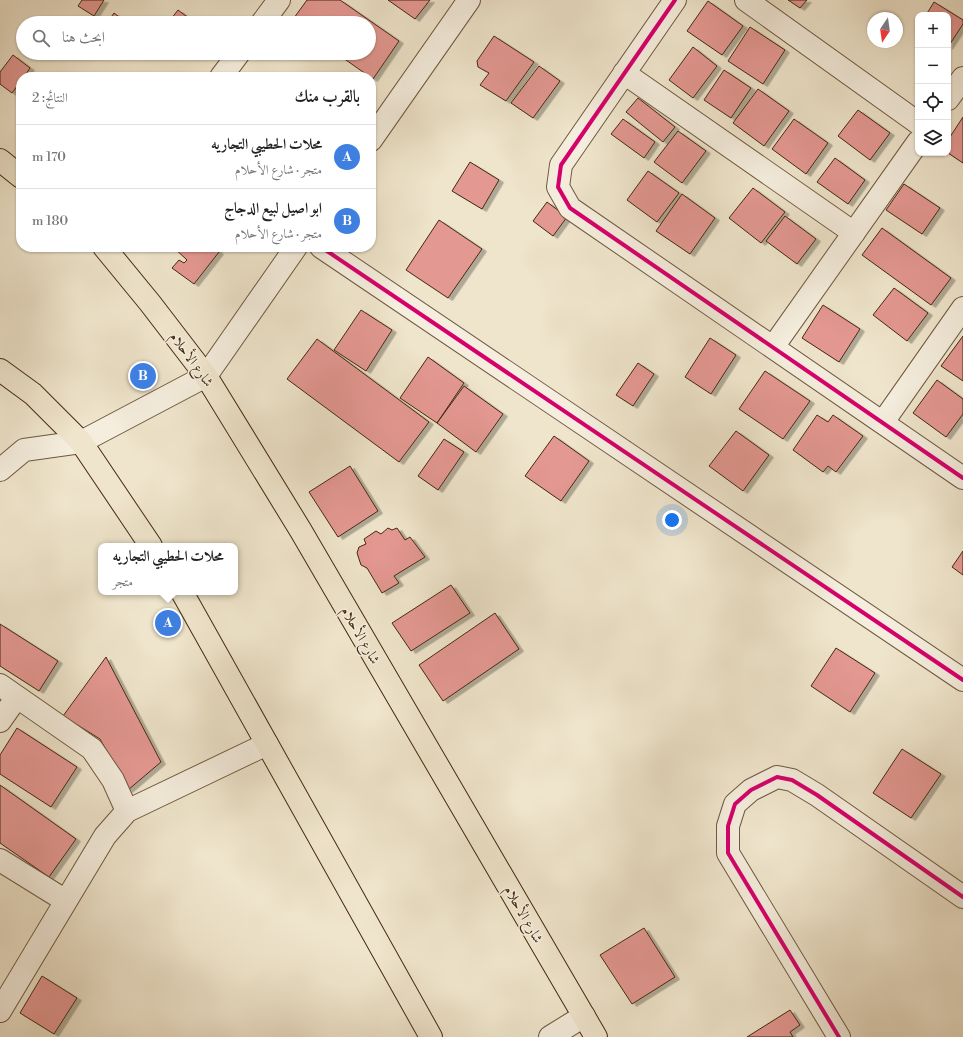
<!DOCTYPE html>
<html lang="ar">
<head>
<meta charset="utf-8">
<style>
  body { margin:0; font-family:"Libre Bodoni",Amiri,serif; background:#f6f6f6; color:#222; direction:rtl }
  .controls { position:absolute; right:12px; top:12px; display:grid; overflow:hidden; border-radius:8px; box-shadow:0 1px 3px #0004 }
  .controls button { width:36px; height:36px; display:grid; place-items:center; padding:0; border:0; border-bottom:1px solid #e0e0e0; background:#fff; color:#222; font:20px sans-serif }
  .compass { position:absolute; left:867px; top:12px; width:36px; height:36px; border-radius:50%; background:#fff; box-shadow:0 1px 3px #0004; rotate:193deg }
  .you { position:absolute; left:672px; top:520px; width:14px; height:14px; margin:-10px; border:3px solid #fff; border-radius:50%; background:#1a73e8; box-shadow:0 0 0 6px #1a73e833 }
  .badge { display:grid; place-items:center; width:26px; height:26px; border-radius:50%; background:#111827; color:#fff; font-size:13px; font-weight:700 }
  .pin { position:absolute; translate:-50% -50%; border:2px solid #fff; box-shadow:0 1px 4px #0006 }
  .popup { position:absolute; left:98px; top:543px; width:140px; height:52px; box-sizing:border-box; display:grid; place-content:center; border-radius:8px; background:#fff; filter:drop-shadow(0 1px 3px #0005); font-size:13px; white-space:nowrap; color:#767676 }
  .popup b { font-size:15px; color:#222 }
  .popup::after { content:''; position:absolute; left:50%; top:100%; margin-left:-8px; border:8px solid transparent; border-top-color:#fff }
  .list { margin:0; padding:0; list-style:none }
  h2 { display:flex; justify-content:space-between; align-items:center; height:52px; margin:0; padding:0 16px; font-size:17px }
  h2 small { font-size:13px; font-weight:400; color:#767676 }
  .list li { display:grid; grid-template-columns:26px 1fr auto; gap:12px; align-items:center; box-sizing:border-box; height:64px; padding:0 16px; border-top:1px solid #e0e0e0 }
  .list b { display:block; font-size:15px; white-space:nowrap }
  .list p { margin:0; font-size:13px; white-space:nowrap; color:#767676 }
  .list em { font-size:13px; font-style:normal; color:#767676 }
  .icon { flex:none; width:22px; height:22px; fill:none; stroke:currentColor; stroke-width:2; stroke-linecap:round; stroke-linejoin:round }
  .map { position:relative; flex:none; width:963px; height:1037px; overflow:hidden; direction:ltr }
  .search { position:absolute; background:#fff; box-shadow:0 1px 3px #0004; left:16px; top:16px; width:360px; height:44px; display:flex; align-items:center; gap:10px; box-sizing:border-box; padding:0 14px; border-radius:22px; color:#767676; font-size:15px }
  .panel { position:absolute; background:#fff; box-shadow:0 1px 3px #0004; left:16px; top:72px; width:360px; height:180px; border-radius:16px; direction:rtl }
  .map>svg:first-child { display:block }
  .building { fill:#e49892; stroke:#442910; filter:url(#shadow) }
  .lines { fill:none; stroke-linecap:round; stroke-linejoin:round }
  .minor-casing { stroke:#6f583f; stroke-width:24 }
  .major-casing { stroke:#442910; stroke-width:24 }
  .minor { stroke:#f5eede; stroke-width:22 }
  .major { stroke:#efe5cc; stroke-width:22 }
  .cycleway-casing { stroke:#f5eede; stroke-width:6 }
  .cycleway { stroke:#d6006c; stroke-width:4 }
  .labels { text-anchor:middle; stroke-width:3; stroke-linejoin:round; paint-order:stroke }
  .street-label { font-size:14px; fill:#442910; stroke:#f5eede }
</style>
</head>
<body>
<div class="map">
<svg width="963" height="1037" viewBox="0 0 963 1037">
  <defs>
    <filter id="shadow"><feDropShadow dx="4.5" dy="2.5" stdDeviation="0" flood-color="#0004"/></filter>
  </defs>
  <rect width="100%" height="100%" fill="#efe5cc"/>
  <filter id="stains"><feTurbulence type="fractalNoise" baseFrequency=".005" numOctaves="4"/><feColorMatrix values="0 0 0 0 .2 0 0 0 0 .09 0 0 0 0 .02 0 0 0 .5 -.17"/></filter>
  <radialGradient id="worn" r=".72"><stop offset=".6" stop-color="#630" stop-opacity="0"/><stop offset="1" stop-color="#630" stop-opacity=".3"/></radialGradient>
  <!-- building -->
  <path class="building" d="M82,0H104L94,16L78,6Z
    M307,0H340L399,41L373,79L336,53H369V23H293L291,22Z
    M388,0H430L415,19Z
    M788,0H807L800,8Z
    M708,1L743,26L722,55L687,31Z
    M934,2L963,20V24L948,47V15H926Z
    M178,10L194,22L193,23H168Z
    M114,13L127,23H107Z
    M750,27L785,50L763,84L728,61Z
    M494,36L534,62L506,101L480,85L489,73L478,67L477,61Z
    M693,47L717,66L693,98L669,80Z
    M13,55L30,68L24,77H21V81L12,93L0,84V72Z
    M539,66L560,81L533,118L511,103Z
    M724,70L751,88L731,118L704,100Z
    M758,89L789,111L764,146L733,123Z
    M638,98L675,127L663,142L626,112Z
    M858,110L890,133L870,160L838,136Z
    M963,117V163L948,153V140Z
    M623,119L655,142L644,158L611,134Z
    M794,119L828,143L806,174L772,149Z
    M678,131L706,151L682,183L654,162Z
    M835,158L865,180L848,204L817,182Z
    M470,162L499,180L482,209L452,191Z
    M648,171L679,193L657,222L627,200Z
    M904,184L940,208L922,234L886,210Z
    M753,188L785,212L761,243L729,218Z
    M682,194L715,218L690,254L656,231Z
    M547,202L567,217L553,236L533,221Z
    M785,216L816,239L797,264L766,241Z
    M439,220L482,249L448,298L406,270Z
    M882,228L951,278L931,305L862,255Z
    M173,247H213L219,252L194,284L172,268L179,260L184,263L187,260Z
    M894,288L928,313L907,341L873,315Z
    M823,305L860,329L839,362L802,338Z
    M361,310L392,330L366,371L334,350Z
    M963,336V381L941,366Z
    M710,338L736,355L711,394L685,377Z
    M317,339L429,422L399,462L287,379Z
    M428,357L464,383L437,423L400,398Z
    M638,363L654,374L633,406L616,395Z
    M765,371L810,401L783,439L739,409Z
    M937,380L963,399V414L946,437L913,413Z
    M464,386L503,414L476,452L437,423Z
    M817,415L828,422L833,415L863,436L836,472L828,466L823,472L793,450Z
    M736,431L769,455L743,491L709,466Z
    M554,436L589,461L561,501L525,476Z
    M444,439L464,452L438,490L418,476Z
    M350,466L378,511L338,537L309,492Z
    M388,528L392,530L397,528L405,540L410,537L425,557L394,576L399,583L382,593L367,568L361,565L357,553L359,547L366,544L364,539L376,531L381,534Z
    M963,551V575L952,567Z
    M451,585L470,613L411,651L392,623Z
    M495,613L519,649L443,701L419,665Z
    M0,624L58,661L39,691L0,666Z
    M836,648L875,673L850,712L811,686Z
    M106,657L161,762L128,790L100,739L63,716Z
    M17,728L77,767L51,807L0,774V755Z
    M902,749L941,774L911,818L873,793Z
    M0,785L76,839L49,877L0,843Z
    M644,928L675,977L632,1004L600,955Z
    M42,976L77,998L54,1034L20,1013Z
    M790,1010L800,1025L790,1032L793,1037H747Z"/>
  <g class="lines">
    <defs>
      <path id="minor" d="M675,0L561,165L558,187L570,208L963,478
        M746,0L918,123
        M262,23L279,0
        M624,73L854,233
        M221,77L239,53
        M948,99L963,78
        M371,140L469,0
        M321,247L963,680
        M773,347L918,142
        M883,422L963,308
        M0,470L24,450L81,442L206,376L296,247
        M0,685L92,749L113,780L127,811
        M0,721L17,697
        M0,860L66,901
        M0,1011L105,836L127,811L267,744
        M550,1037L584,1016
        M839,1037L728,853V826L735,804L751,790L777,777L792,780L817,795L963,897"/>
      <path id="major" d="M0,160L21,177
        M104,247L150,303L206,376L301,531L596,1037
        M0,370L33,394L81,442L151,546
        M182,592L431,1037"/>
    </defs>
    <!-- minor casing -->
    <use href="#minor" class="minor-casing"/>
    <!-- major casing -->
    <use href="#major" class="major-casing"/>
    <!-- minor -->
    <use href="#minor" class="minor"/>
    <!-- major -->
    <use href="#major" class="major"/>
    <defs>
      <path id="cycleway" d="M675,0L561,165L558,187L570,208L963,478
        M321,247L963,680
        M839,1037L728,853V826L735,804L751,790L777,777L792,780L817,795L963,897"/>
    </defs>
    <!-- cycleway casing -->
    <use href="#cycleway" class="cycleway-casing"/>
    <!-- cycleway -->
    <use href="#cycleway" class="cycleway"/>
  </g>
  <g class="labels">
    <!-- street labels -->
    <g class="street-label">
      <text transform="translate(192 359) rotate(54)" y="5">شارع الأحلام</text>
      <text transform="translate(361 635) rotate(60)" y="5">شارع الأحلام</text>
      <text transform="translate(524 914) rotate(60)" y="5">شارع الأحلام</text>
    </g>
  </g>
  <rect width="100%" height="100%" filter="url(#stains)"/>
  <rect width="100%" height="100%" fill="url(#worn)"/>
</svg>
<div class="controls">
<button>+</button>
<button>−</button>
<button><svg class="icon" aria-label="locate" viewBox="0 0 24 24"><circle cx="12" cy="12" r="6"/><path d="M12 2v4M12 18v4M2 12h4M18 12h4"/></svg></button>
<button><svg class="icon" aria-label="layers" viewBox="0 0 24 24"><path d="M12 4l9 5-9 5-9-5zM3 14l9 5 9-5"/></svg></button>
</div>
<svg class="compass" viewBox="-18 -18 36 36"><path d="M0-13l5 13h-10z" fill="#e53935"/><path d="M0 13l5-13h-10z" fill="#767676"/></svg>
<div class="you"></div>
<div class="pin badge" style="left:168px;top:623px;background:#3f7fe0">A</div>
<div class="popup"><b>محلات الحطيبي التجاريه</b>متجر</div>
<div class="pin badge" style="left:143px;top:376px;background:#3f7fe0">B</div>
<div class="search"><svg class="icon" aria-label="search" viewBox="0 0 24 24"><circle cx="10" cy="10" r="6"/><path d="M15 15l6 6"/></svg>ابحث هنا</div>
<section class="panel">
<h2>بالقرب منك<small>النتائج: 2</small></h2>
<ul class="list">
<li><span class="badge" style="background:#3f7fe0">A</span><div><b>محلات الحطيبي التجاريه</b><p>متجر · شارع الأحلام</p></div><em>170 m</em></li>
<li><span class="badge" style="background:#3f7fe0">B</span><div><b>ابو اصيل لبيع الدجاج</b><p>متجر · شارع الأحلام</p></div><em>180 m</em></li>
</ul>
</section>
</div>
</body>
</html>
